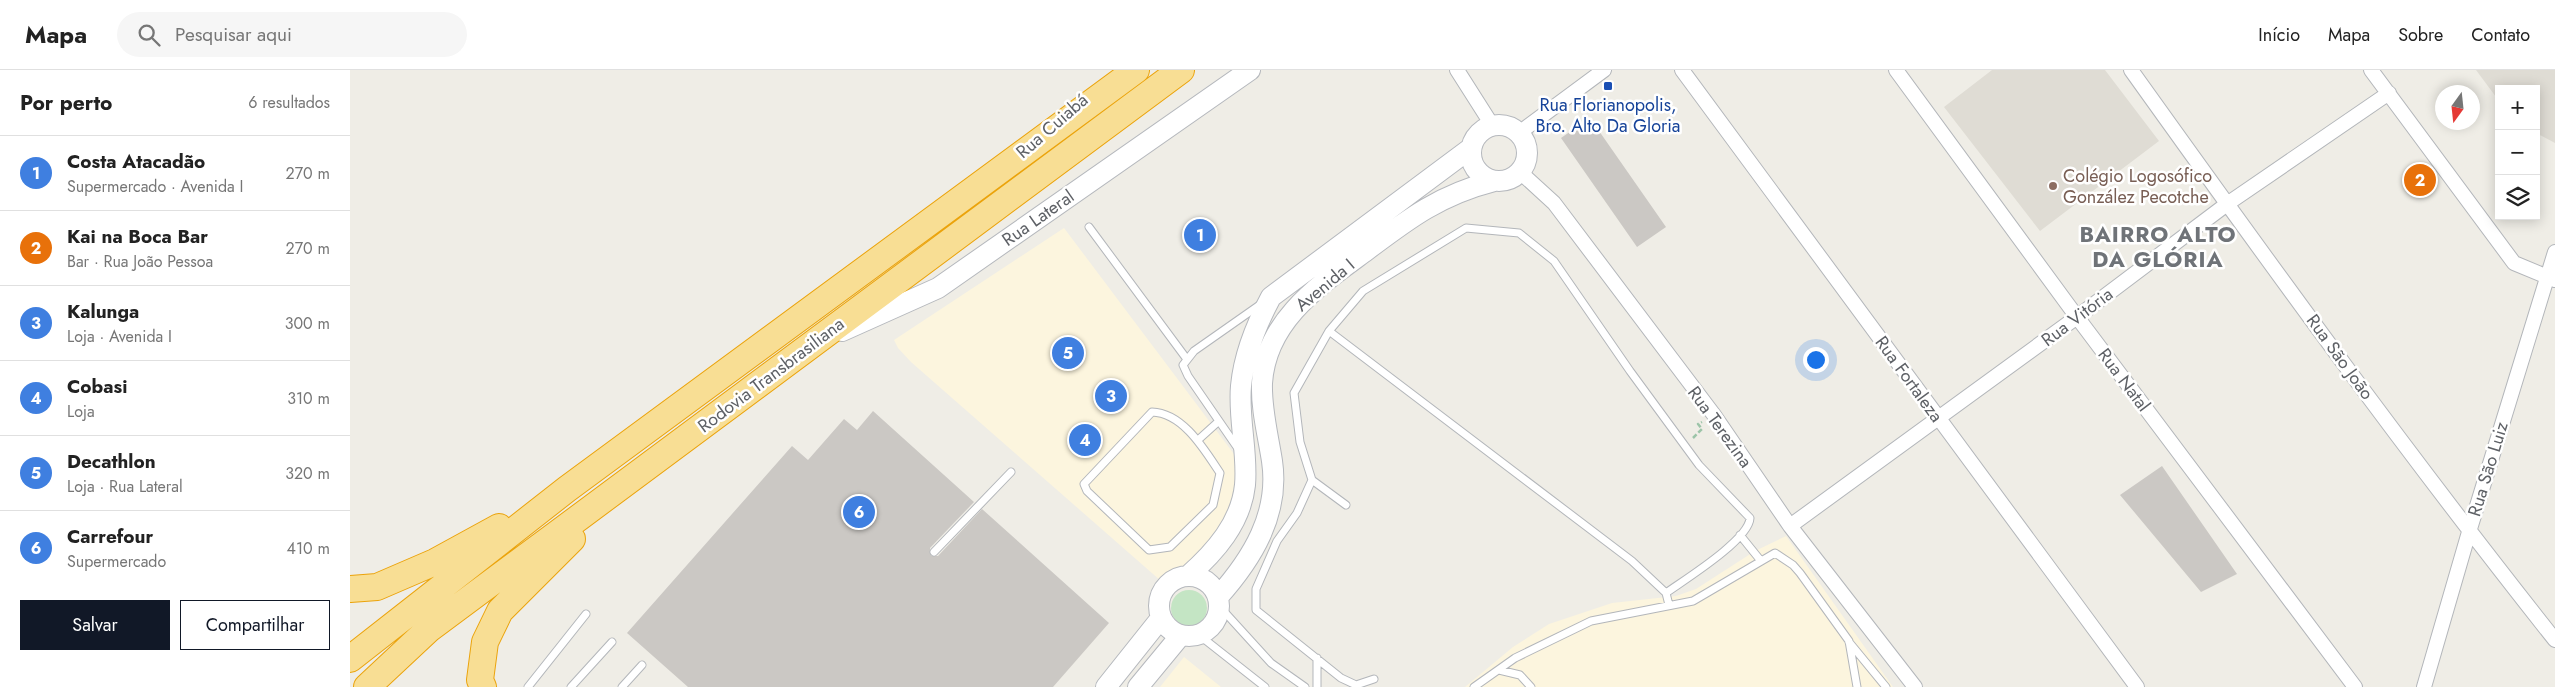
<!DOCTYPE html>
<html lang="pt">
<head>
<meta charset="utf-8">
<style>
  body { margin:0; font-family:Jost,sans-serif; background:#f6f6f6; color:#222 }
  .controls { position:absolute; right:15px; top:15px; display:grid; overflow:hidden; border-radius:0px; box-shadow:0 2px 12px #0003 }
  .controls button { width:45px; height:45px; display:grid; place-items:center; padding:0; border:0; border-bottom:1px solid #e0e0e0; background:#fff; color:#222; font:25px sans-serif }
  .compass { position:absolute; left:2085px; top:15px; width:45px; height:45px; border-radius:50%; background:#fff; box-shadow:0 2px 12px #0003; rotate:195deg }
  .you { position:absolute; left:1465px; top:289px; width:18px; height:18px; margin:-12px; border:4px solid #fff; border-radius:50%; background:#1a73e8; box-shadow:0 0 0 8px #1a73e833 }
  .badge { display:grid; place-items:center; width:32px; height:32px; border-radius:50%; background:#111827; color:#fff; font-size:16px; font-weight:700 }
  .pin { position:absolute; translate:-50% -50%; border:2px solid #fff; box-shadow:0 1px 5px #0006 }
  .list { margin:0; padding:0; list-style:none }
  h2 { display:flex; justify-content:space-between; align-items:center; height:65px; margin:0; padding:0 20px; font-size:21px }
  h2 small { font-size:16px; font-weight:400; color:#767676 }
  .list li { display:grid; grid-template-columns:32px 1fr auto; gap:15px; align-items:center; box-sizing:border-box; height:75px; padding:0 20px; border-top:1px solid #e0e0e0 }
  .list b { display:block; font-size:19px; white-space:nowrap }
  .list p { margin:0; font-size:16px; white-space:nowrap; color:#767676 }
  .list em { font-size:16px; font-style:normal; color:#767676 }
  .actions { display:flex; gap:10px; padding:15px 20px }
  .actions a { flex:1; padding:11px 0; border:1px solid #111827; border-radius:0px; text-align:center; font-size:18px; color:#111827 }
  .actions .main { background:#111827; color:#fff }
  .icon { flex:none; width:28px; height:28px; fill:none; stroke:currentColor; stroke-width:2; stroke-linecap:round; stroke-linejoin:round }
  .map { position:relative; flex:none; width:2205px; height:617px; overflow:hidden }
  header { display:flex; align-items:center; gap:30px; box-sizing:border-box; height:70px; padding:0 25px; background:#fff; border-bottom:1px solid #e0e0e0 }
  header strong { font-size:24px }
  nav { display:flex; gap:28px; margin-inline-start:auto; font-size:18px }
  .search { width:350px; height:45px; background:#f6f6f6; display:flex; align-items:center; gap:12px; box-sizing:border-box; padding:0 18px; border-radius:28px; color:#767676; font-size:19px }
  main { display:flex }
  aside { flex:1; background:#fff }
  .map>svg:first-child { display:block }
  .commercial { fill:#fcf5de }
  .education { fill:#dfdcd4 }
  .green { fill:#c4e5c4 }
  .building { fill:#cbc8c4 }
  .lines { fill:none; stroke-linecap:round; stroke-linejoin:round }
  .lane-casing { stroke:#b3b6ba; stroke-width:9 }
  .street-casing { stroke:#b3b6ba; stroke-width:16 }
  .secondary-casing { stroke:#b5b8bd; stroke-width:22 }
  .highway-casing { stroke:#eba30b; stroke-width:28 }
  .path { stroke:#9cc4a8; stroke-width:2.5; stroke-dasharray:5 2.5; stroke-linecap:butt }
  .lane { stroke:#fff; stroke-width:7 }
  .street { stroke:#fff; stroke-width:14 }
  .secondary { stroke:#fff; stroke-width:20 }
  .highway { stroke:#f8de94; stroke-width:26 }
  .transit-dot { fill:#1a4fb4; stroke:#fff; stroke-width:2 }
  .education-dot { fill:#8d6e63; stroke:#fff; stroke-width:2 }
  .labels { text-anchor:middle; stroke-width:5; stroke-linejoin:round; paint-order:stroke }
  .transit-label { font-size:18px; fill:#164399; stroke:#fff }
  .street-label { font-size:18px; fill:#5e6166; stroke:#fff }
  .education-label { font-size:18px; fill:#785e54; stroke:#fff; text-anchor:start }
  .district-label { font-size:22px; font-weight:bold; letter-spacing:1px; fill:#6f7378; stroke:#fff }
</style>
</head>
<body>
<header>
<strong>Mapa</strong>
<div class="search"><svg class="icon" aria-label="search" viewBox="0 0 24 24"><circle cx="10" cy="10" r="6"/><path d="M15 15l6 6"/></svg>Pesquisar aqui</div>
<nav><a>Início</a><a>Mapa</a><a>Sobre</a><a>Contato</a></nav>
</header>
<main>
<aside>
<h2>Por perto<small>6 resultados</small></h2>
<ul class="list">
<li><span class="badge" style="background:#3f7fe0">1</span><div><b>Costa Atacadão</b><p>Supermercado · Avenida I</p></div><em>270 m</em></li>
<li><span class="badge" style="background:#e8710a">2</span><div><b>Kai na Boca Bar</b><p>Bar · Rua João Pessoa</p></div><em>270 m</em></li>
<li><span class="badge" style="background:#3f7fe0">3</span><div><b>Kalunga</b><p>Loja · Avenida I</p></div><em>300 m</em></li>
<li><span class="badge" style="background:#3f7fe0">4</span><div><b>Cobasi</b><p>Loja</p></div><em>310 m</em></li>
<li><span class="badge" style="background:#3f7fe0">5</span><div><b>Decathlon</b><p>Loja · Rua Lateral</p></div><em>320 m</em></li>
<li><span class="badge" style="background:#3f7fe0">6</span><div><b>Carrefour</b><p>Supermercado</p></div><em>410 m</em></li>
</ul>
<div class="actions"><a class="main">Salvar</a><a>Compartilhar</a></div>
</aside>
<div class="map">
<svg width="2205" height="617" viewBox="0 0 2205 617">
  <rect width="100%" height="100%" fill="#efede6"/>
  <!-- commercial -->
  <path class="commercial" d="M714,158L893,396L898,411L856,488L811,511L561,292L548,278L544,270Z
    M1436,466L1543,617H1115L1163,577L1199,554L1262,533L1326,526L1346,519L1405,481Z
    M834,587L871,617H810Z"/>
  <!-- education -->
  <path class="education" d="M1642,0H1755L1809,71L1690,161L1594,37Z
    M2126,0H2205V73L2186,63V19H2149V31Z"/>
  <!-- green -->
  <path class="green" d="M821 538a18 18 0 1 1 36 0a18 18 0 1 1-36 0Z"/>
  <!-- building -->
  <path class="building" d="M1240,48L1316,157L1287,177L1211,68Z
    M523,341L624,432L580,478L581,486H588L632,439L759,553L703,617H338L277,563L442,376L458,390L494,349L507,360Z
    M1812,396L1887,504L1851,522L1770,425Z"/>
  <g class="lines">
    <defs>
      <path id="lane" d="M739,157L836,288
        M979,261L1282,491L1316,523L1319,535
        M802,342C833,343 854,379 870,403L863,435L820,477L799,480L737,421L734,414Z
        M848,370L869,351
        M889,380L838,306L833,295L844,281L911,234
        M962,410L947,443L927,471L906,519V540L991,608L1006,615L1024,609
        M996,435L962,410L950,372L944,323L979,261L1013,221L1116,158L1169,163L1204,191L1280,301L1349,395L1400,448C1399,470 1334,510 1316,523
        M1390,465L1411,491
        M584,482L661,402
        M870,537L921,593L955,617
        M849,565L915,617
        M1499,572L1536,617
        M967,588V617
        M1149,600L1170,605L1181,617
        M178,617L236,544
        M221,617L262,572
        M272,617L292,595
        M1124,617L1165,588L1241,551L1343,531L1425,483L1443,495L1450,503L1499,571L1507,617"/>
      <path id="street" d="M1107,0L1142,55
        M1332,0L1787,617
        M1546,0L1727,247L2005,617
        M1781,0C1919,193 2058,385 2205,570
        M2021,0L2164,193L2205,210
        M1169,63L1254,0
        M1170,102L1204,133L1364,345L1440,456L1565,617
        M1440,456L1727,247L1877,134L2039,23
        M2074,617L2119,462L2205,182"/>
      <path id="secondary" d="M1121 83a28 28 0 1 1 56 0a28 28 0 1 1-56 0Z
        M492,261L588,218L900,0
        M838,506C865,482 891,453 895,415C898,382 888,349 891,316C894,284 906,255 921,227L1121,78
        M809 536a30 30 0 1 1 60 0a30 30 0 1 1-60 0Z
        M868,527C902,489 930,444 922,391C918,365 911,339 912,313C916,251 968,216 1013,183C1058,149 1089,125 1144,111
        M756,617L811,548
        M788,617L831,565"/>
      <path id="highway" d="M0,519L27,517L85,492L149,457
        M0,589L217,419L786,0
        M17,617L79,559L831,0
        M133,617L130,610L135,572L150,541L222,469"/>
    </defs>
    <!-- lane casing -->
    <use href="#lane" class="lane-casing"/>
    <!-- street casing -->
    <use href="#street" class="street-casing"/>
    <!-- secondary casing -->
    <use href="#secondary" class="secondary-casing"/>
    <!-- highway casing -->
    <use href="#highway" class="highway-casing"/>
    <!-- path -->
    <path class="path" d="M1343,368L1352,359L1348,354L1352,352"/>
    <!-- lane -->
    <use href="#lane" class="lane"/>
    <!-- street -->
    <use href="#street" class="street"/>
    <!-- secondary -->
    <use href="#secondary" class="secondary"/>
    <!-- highway -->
    <use href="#highway" class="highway"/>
  </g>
  <!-- markers -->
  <rect class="transit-dot" x="1253" y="11" width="10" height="10" rx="2.5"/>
  <circle class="education-dot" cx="1703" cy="116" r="5"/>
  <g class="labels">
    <!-- transit labels -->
    <g class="transit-label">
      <text x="1258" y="41">Rua Florianopolis,<tspan x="1258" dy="21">Bro. Alto Da Gloria</tspan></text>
    </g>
    <!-- street labels -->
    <g class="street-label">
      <text transform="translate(702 56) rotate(-41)" y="6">Rua Cuiabá</text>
      <text transform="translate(688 148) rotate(-35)" y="6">Rua Lateral</text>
      <text transform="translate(975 215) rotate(-40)" y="6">Avenida I</text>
      <text transform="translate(1727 247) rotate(-37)" y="6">Rua Vitória</text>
      <text transform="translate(1990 287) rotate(54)" y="6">Rua São João</text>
      <text transform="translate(421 305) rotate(-37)" y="6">Rodovia Transbrasiliana</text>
      <text transform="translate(1559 309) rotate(54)" y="6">Rua Fortaleza</text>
      <text transform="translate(1774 310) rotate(53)" y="6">Rua Natal</text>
      <text transform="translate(1370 357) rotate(54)" y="6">Rua Terezina</text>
      <text transform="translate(2138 399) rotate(-73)" y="6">Rua São Luiz</text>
    </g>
    <!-- education labels -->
    <g class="education-label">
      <text x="1713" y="112">Colégio Logosófico<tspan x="1713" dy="21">González Pecotche</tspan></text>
    </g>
    <!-- district labels -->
    <g class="district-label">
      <text x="1808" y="172">BAIRRO ALTO<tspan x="1808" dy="25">DA GLÓRIA</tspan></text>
    </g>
  </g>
</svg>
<div class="controls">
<button>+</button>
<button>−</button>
<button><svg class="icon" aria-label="layers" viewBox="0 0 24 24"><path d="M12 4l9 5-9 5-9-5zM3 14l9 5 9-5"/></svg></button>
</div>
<svg class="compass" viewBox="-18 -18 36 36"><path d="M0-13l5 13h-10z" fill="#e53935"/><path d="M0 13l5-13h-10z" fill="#767676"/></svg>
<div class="you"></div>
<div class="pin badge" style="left:850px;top:165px;background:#3f7fe0">1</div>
<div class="pin badge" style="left:2070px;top:110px;background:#e8710a">2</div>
<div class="pin badge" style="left:761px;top:326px;background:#3f7fe0">3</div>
<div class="pin badge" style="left:735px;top:370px;background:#3f7fe0">4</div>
<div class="pin badge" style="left:718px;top:283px;background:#3f7fe0">5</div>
<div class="pin badge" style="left:509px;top:442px;background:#3f7fe0">6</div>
</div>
</main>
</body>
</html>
